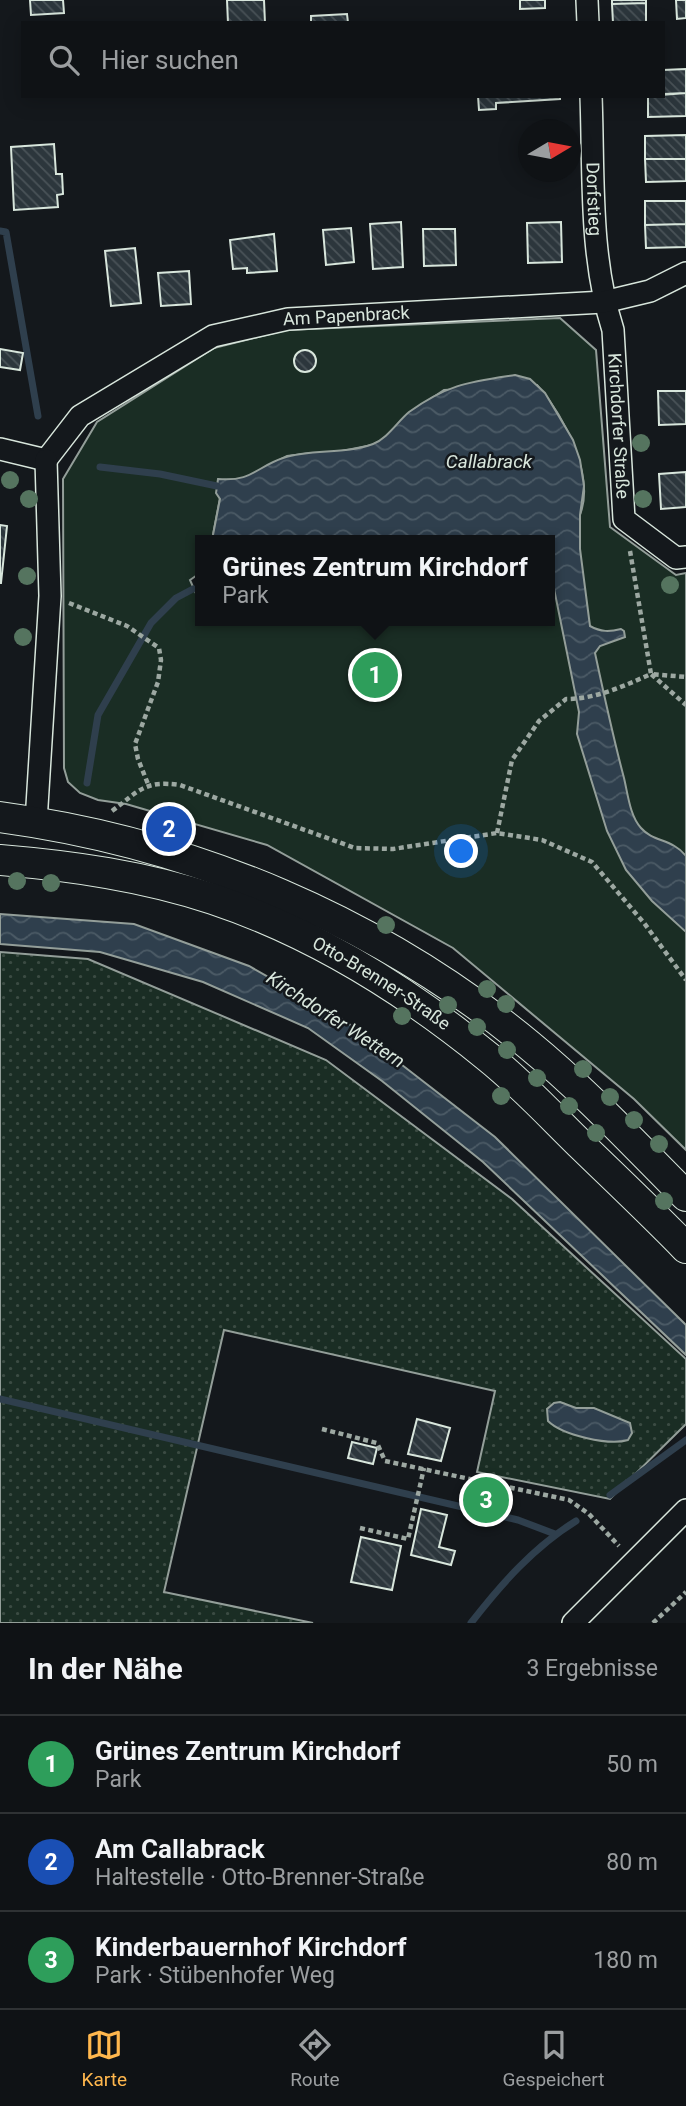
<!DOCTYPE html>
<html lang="de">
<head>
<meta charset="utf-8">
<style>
  body { margin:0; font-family:Roboto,sans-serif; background:#1d2022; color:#f1f3f6 }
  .compass { position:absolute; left:518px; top:119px; width:63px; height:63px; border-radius:50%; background:#0f1215; box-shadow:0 4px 18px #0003; rotate:80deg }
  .you { position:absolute; left:462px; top:852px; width:24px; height:24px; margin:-18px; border:5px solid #fff; border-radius:50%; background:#1a73e8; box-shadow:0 0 0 10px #1a73e833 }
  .badge { display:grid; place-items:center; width:46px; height:46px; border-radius:50%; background:#ffb74d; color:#fff; font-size:23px; font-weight:700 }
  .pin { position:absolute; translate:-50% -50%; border:4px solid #fff; box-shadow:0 2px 7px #0006 }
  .popup { position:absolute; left:195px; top:535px; width:360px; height:91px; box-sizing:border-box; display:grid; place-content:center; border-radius:0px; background:#0f1215; filter:drop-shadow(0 2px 5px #0005); font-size:23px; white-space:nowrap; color:#9b9ea0 }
  .popup b { font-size:26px; color:#f1f3f6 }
  .popup::after { content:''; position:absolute; left:50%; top:100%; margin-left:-14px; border:14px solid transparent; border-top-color:#0f1215 }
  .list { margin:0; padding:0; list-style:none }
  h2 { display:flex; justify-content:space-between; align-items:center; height:91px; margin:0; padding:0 28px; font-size:30px }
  h2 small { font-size:23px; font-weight:400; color:#9b9ea0 }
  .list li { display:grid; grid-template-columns:46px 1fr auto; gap:21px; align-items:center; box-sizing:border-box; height:98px; padding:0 28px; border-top:2px solid #2f3234 }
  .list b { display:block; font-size:26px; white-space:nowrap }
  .list p { margin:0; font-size:23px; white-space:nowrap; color:#9b9ea0 }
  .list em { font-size:23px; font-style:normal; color:#9b9ea0 }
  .icon { flex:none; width:38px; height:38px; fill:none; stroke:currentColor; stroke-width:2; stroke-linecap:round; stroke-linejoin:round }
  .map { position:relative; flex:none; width:686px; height:1623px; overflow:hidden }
  .search { position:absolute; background:#0f1215; box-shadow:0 4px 18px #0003; left:21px; right:21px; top:21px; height:77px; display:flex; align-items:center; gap:18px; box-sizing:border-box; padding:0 24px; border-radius:0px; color:#9b9ea0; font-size:26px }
  .sheet { height:385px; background:#0f1215 }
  nav { display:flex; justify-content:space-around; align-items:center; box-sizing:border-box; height:98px; border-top:2px solid #2f3234; background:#0f1215; font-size:19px; color:#9b9ea0 }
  nav a { display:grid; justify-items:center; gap:4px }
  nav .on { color:#ffb74d }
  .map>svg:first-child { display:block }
  .grass { fill:url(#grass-dots); stroke:#939e99; stroke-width:2 }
  .park { fill:#1a2d24; stroke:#939e99; stroke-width:2; fill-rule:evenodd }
  .water { fill:url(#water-waves); stroke:#939e99; stroke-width:2 }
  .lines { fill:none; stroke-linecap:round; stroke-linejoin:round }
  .stream { stroke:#2f3f4d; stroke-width:7 }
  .building { fill:url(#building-back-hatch); stroke:#d8e6dc; stroke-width:2 }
  .minor-casing { stroke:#d8e6dc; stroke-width:24 }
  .secondary-casing { stroke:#d8e6dc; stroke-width:32 }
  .path { stroke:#9da8a2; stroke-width:4.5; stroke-dasharray:5 3.5; stroke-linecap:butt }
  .minor { stroke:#14181c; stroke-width:21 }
  .secondary { stroke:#14181c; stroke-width:30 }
  .tree { fill:#55745f }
  .labels { text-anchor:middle; stroke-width:5; stroke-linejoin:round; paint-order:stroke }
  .street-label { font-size:18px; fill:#d8e6dc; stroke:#14181c }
  .water-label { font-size:19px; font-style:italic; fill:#d8e6dc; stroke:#14181c }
</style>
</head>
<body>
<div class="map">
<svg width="686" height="1623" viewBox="0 0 686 1623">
  <defs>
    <pattern id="grass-dots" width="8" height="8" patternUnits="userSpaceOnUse" patternTransform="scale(1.75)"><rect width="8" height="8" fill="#1a2d24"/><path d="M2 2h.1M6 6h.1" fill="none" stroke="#3b4b43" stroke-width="1.8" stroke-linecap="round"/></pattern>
    <pattern id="water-waves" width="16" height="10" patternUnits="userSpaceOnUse" patternTransform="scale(1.75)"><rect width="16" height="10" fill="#2f3f4d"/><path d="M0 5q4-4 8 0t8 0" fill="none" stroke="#4c5b66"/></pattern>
    <pattern id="building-back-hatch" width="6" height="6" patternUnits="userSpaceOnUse" patternTransform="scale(1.75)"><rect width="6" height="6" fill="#2c363c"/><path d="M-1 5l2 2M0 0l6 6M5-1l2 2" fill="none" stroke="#4a5358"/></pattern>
  </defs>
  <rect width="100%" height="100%" fill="#14181c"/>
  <!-- grass -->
  <path class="grass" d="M0,952L88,959L326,1060L512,1199L686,1359V1424L610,1499L477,1472L495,1391L224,1330L164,1592L313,1623H0Z"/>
  <!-- park -->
  <path class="park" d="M560,318L596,350L610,527L676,575L686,573V1150L634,1099L453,948L267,845L126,804L98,800L80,793L68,782L64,768L63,479L97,422L214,348L286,330ZM537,385C563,415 597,477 579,517C572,533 552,560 550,572C547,588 550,605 550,621H200V598H198L190,580L200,573V540H212L220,498L235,481L249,476L287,456L311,453H332L372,445L382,440L408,414L444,390Z"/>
  <!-- water -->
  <path class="water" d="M515,375L530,379L545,393L573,440L580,460L584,486L580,515V549L590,626C601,632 609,632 621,629L624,631L625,637L600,646L595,653C604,695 613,737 624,778C628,795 630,816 641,828C653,842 673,839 686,856V932L652,901L626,870L607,831L577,734L579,712L550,569V540H212L220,499L216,493L218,479C252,482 256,467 283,458C312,448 344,455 373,444C388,438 397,422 409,412C448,384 469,382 515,375Z
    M0,914L134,924L249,966L344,1020L495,1137L686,1325V1355L483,1162L382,1081L308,1028L203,982L100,952L0,944Z
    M560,1402L576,1408H594L630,1423L632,1433L628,1440C609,1446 562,1435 548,1421L547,1409L554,1403Z"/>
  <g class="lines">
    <!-- stream -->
    <path class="stream" d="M0,231L6,232L38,416
      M100,467L160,474L217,486
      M87,783L98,715L151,623L176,598L193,589
      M0,1399L518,1520L555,1534
      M610,1495L686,1440
      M471,1623C501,1584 534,1547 576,1521"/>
  </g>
  <!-- building -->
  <path class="building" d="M30,0H63L64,13L31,15Z
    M227,0H264L265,23H228Z
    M520,0H545V8L520,9Z
    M612,0H646V3L612,4Z
    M676,0H686V18L677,19Z
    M646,3V23H613L612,4Z
    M347,14L348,23H311V16Z
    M686,69V93L663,94V70Z
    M686,93V116L648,117V96Z
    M478,96H560V99L496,103V109L479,110Z
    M686,135V159H645V136Z
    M54,144L56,174H62L63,194L57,195L58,207L14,210L11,147Z
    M645,159H686V181L646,182Z
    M645,201H686V224L645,225Z
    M401,222L403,267L373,269L370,224Z
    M561,222L562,262L528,263L527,223Z
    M686,224V247L646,248L645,225Z
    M351,228L354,262L326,265L323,230Z
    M423,229H455L456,265L424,266Z
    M274,234L277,271L247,273V268L233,269L230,240Z
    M135,248L141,303L111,306L105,251Z
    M189,271L191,304L161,306L158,273Z
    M0,349L23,353L20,370L0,367Z
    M294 361a11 11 0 1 1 22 0a11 11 0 1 1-22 0Z
    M658,391H686V424L659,425Z
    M686,472V507L661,509L659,474Z
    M0,525L7,526L1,583H0Z
    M417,1419L450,1428L441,1461L408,1454Z
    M352,1442L377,1448L373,1464L348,1458Z
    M421,1509L447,1515L439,1547L455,1551L451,1565L411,1555Z
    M361,1537L401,1546L392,1590L351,1582Z"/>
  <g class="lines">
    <defs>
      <g id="minor">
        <path d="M587,0L588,23"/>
        <path id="s1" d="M591,96C594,174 589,255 613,330L624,519L676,558L686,557"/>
        <path d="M0,449L46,460"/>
        <path id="s2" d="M46,460L80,416L213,336L288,319L604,302L650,291L686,273"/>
        <path d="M36,822L50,596L46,460"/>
        <path d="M573,1623L686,1510"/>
      </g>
      <g id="secondary">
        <path d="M0,817C194,843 378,921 529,1045C585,1091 635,1145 686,1196"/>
        <path id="s3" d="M0,860C72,866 144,876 213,899C312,932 407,991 488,1057C522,1084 552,1117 584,1148C618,1181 653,1214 686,1248"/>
      </g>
    </defs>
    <!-- minor casing -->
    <use href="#minor" class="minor-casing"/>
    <!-- secondary casing -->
    <use href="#secondary" class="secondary-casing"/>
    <!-- path -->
    <path class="path" d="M630,551L651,674L686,677
      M69,603L127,626L159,648L161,660L158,682L135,744L138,759L148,784
      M112,811C139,791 144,780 180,785L355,848L393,849L497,833L542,840L592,862L644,923L686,980
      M497,833L512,760L539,721L566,699C596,699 624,686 651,674L686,705
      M322,1429L377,1443L385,1461L569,1500L589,1514L619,1546
      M360,1528L408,1539L424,1468
      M653,1623L686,1592"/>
    <!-- minor -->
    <use href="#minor" class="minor"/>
    <!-- secondary -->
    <use href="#secondary" class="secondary"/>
  </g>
  <!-- trees -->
  <g class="tree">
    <circle cx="641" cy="443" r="9"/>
    <circle cx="10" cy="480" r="9"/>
    <circle cx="29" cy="499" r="9"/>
    <circle cx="643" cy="499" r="9"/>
    <circle cx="27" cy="576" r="9"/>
    <circle cx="670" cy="585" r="9"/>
    <circle cx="23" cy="637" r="9"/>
    <circle cx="17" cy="881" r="9"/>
    <circle cx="51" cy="883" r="9"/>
    <circle cx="386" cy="925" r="9"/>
    <circle cx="487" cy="989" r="9"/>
    <circle cx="506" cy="1004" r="9"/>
    <circle cx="448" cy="1005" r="9"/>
    <circle cx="402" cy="1016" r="9"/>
    <circle cx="477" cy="1027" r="9"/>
    <circle cx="507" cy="1050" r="9"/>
    <circle cx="583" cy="1069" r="9"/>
    <circle cx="537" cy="1078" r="9"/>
    <circle cx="501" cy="1096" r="9"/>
    <circle cx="610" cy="1097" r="9"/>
    <circle cx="569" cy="1106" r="9"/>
    <circle cx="634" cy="1120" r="9"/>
    <circle cx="596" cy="1133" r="9"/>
    <circle cx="659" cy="1144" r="9"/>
    <circle cx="664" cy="1201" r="9"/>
  </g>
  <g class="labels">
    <!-- street labels -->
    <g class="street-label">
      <text dy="6" stroke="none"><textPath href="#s1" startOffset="103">Dorfstieg</textPath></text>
      <text dy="6" stroke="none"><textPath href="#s2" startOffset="346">Am Papenbrack</textPath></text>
      <text dy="6" stroke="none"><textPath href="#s1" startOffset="332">Kirchdorfer Straße</textPath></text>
      <text dy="6" stroke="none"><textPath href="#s3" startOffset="406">Otto-Brenner-Straße</textPath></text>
    </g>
    <!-- water labels -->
    <g class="water-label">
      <text x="489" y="468">Callabrack</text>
      <text transform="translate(336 1019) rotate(33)" y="7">Kirchdorfer Wettern</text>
    </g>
  </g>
</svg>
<svg class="compass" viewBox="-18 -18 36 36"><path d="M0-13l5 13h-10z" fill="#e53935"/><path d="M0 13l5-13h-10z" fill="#9b9ea0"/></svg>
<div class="you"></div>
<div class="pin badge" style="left:375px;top:675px;background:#2e9e5b">1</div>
<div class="popup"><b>Grünes Zentrum Kirchdorf</b>Park</div>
<div class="pin badge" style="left:169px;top:829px;background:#1a4fb4">2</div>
<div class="pin badge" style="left:486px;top:1500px;background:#2e9e5b">3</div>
<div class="search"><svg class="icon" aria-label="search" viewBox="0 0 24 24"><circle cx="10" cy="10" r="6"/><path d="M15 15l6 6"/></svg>Hier suchen</div>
</div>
<section class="sheet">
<h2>In der Nähe<small>3 Ergebnisse</small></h2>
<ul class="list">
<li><span class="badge" style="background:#2e9e5b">1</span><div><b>Grünes Zentrum Kirchdorf</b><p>Park</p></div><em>50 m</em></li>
<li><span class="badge" style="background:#1a4fb4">2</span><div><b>Am Callabrack</b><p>Haltestelle · Otto-Brenner-Straße</p></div><em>80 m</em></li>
<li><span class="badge" style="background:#2e9e5b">3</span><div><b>Kinderbauernhof Kirchdorf</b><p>Park · Stübenhofer Weg</p></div><em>180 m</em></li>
</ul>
</section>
<nav>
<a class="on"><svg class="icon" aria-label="map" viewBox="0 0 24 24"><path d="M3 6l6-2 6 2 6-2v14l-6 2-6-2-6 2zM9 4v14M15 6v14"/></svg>Karte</a>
<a><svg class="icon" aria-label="directions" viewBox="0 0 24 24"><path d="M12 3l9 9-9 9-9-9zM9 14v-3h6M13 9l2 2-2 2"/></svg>Route</a>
<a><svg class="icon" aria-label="saved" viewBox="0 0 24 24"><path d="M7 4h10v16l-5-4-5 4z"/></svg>Gespeichert</a>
</nav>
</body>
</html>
